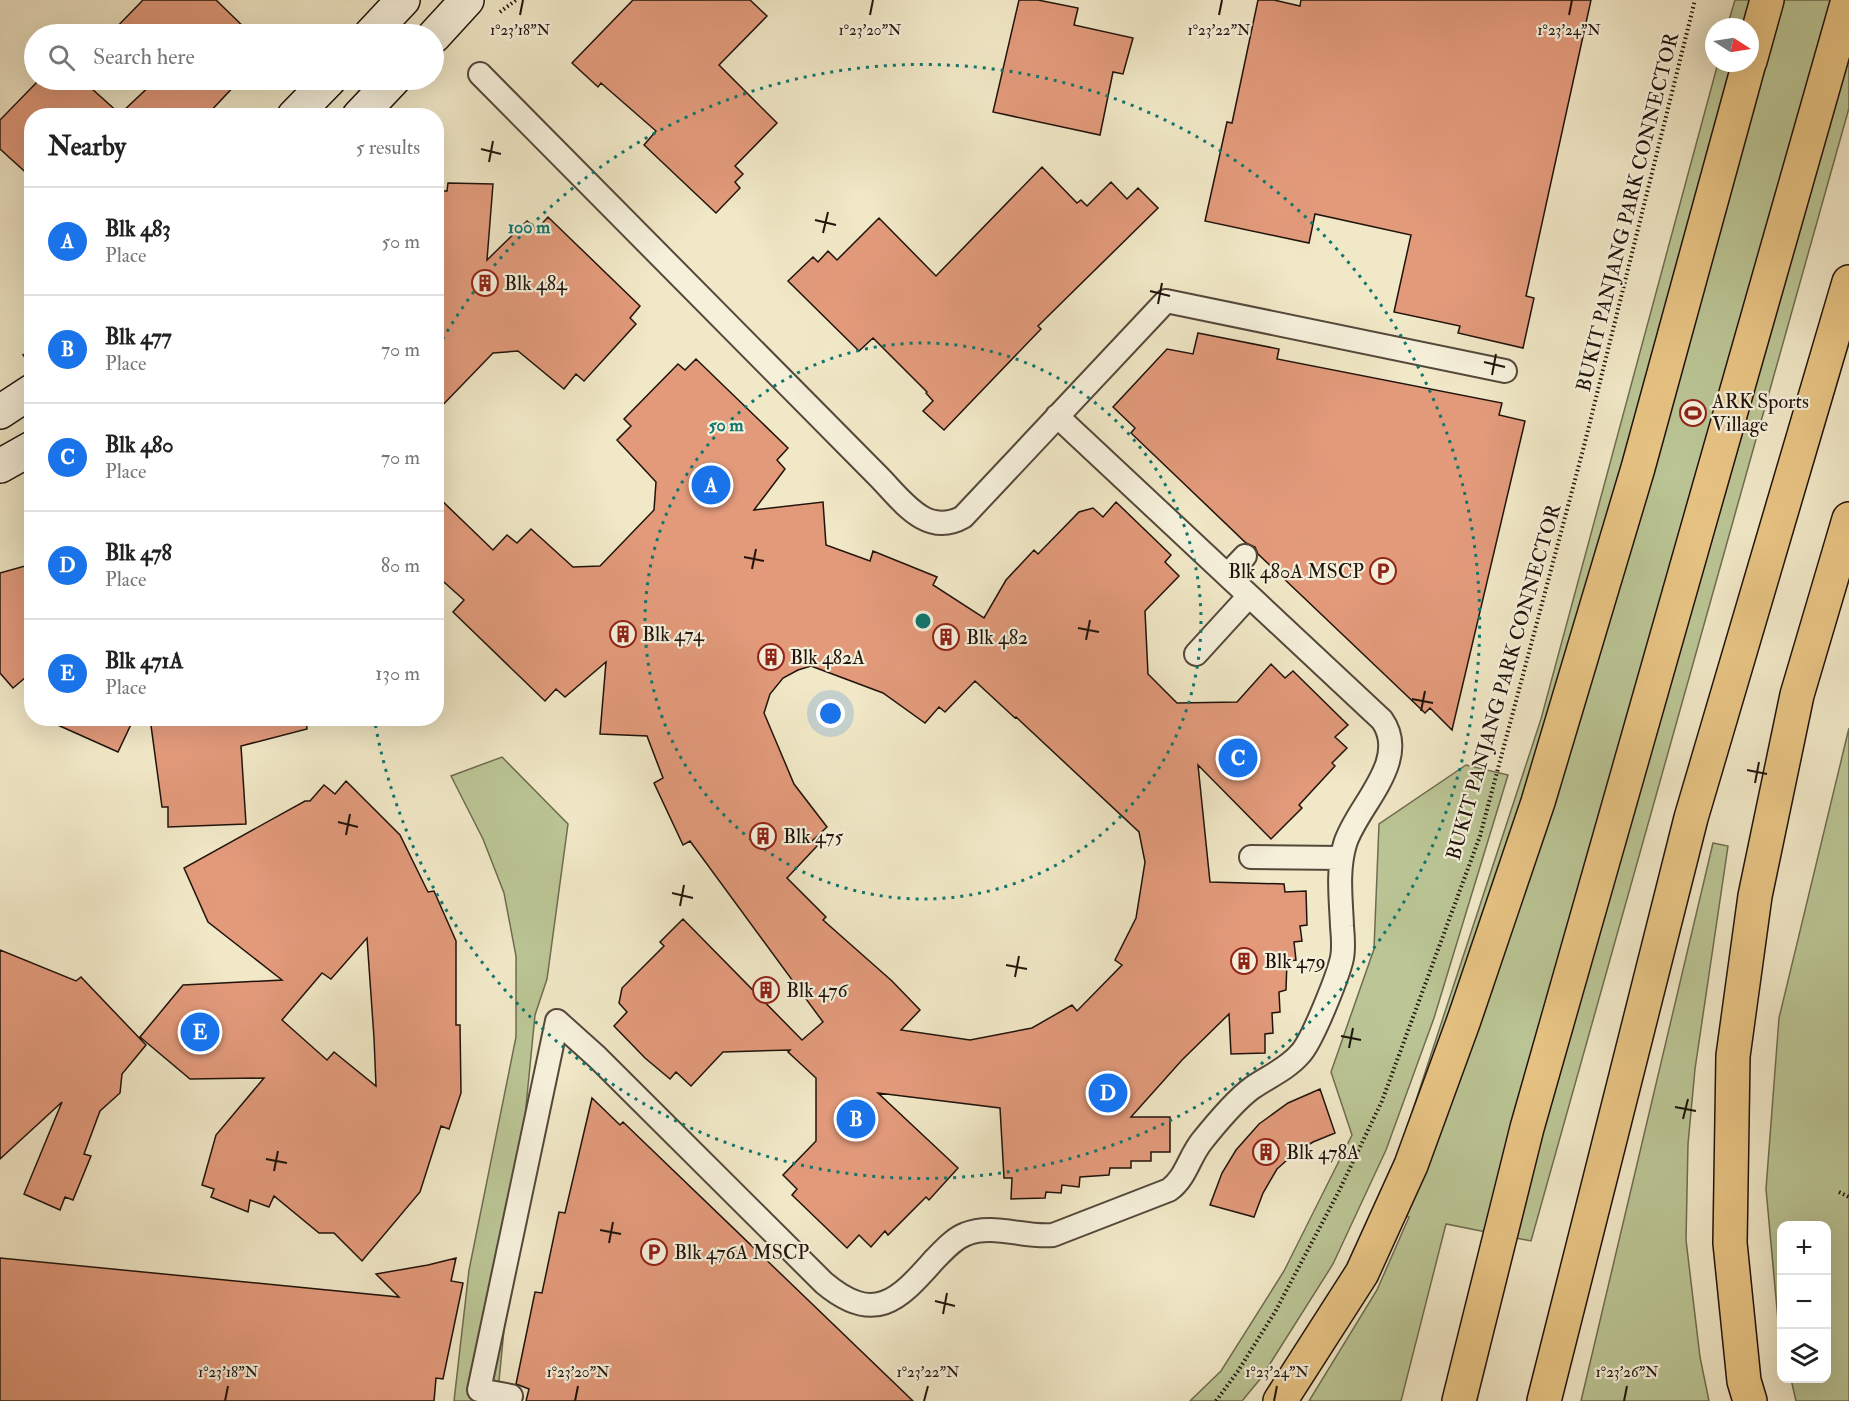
<!DOCTYPE html>
<html lang="en">
<head>
<meta charset="utf-8">
<style>
  body { margin:0; font-family:"IM FELL Double Pica",serif; background:#f6f6f6; color:#222 }
  .controls { position:absolute; right:18px; bottom:18px; display:grid; overflow:hidden; border-radius:12px; box-shadow:0 6px 24px #0002 }
  .controls button { width:54px; height:54px; display:grid; place-items:center; padding:0; border:0; border-bottom:2px solid #e0e0e0; background:#fff; color:#222; font:30px sans-serif }
  .compass { position:absolute; left:1705px; top:18px; width:54px; height:54px; border-radius:50%; background:#fff; box-shadow:0 6px 24px #0002; rotate:102deg }
  .you { position:absolute; left:831px; top:714px; width:21px; height:21px; margin:-15px; border:4px solid #fff; border-radius:50%; background:#1a73e8; box-shadow:0 0 0 9px #1a73e833 }
  .badge { display:grid; place-items:center; width:39px; height:39px; border-radius:50%; background:#1a73e8; color:#fff; font-size:20px; font-weight:700 }
  .pin { position:absolute; translate:-50% -50%; border:3px solid #fff; box-shadow:0 2px 6px #0006 }
  .list { margin:0; padding:0; list-style:none }
  h2 { display:flex; justify-content:space-between; align-items:center; height:78px; margin:0; padding:0 24px; font-size:26px }
  h2 small { font-size:20px; font-weight:400; color:#767676 }
  .list li { display:grid; grid-template-columns:39px 1fr auto; gap:18px; align-items:center; box-sizing:border-box; height:108px; padding:0 24px; border-top:2px solid #e0e0e0 }
  .list b { display:block; font-size:22px; white-space:nowrap }
  .list p { margin:0; font-size:20px; white-space:nowrap; color:#767676 }
  .list em { font-size:20px; font-style:normal; color:#767676 }
  .icon { flex:none; width:33px; height:33px; fill:none; stroke:currentColor; stroke-width:2; stroke-linecap:round; stroke-linejoin:round }
  .map { position:relative; flex:none; width:1849px; height:1401px; overflow:hidden }
  .search { position:absolute; background:#fff; box-shadow:0 6px 24px #0002; left:24px; top:24px; width:420px; height:66px; display:flex; align-items:center; gap:15px; box-sizing:border-box; padding:0 21px; border-radius:33px; color:#767676; font-size:22px }
  .panel { position:absolute; background:#fff; box-shadow:0 6px 24px #0002; left:24px; top:108px; width:420px; height:618px; border-radius:24px }
  .map>svg:first-child { display:block }
  .green { fill:#bbc595; stroke:#6e6c50; stroke-width:1.5 }
  .building { fill:#e29a7b; stroke:#20130b; stroke-width:1.5; fill-rule:evenodd }
  .lines { fill:none; stroke-linecap:round; stroke-linejoin:round }
  .lane-casing { stroke:#54483a; stroke-width:26 }
  .secondary-casing { stroke:#20130b; stroke-width:36 }
  .highway-casing { stroke:#20130b; stroke-width:36 }
  .path { stroke:#20130b; stroke-width:4; stroke-dasharray:1.5 3; stroke-linecap:butt }
  .lane { stroke:#f6f0db; stroke-width:22 }
  .secondary { stroke:#f6f0db; stroke-width:33 }
  .highway { stroke:#e8c484; stroke-width:33 }
  .ticks { fill:none; stroke:#20130b; stroke-width:2 }
  .ring { fill:none; stroke:#0f766e; stroke-width:3; stroke-dasharray:3 6 }
  .labels { text-anchor:middle; stroke-width:4.5; stroke-linejoin:round; paint-order:stroke }
  .street-label { font-size:20px; fill:#20130b; stroke:#f6f0db }
  .poi-label { font-size:20px; fill:#20130b; stroke:#f6f0db; text-anchor:start }
  .ticks-label { font-size:15px; text-anchor:middle; fill:#20130b; stroke:#f6f0db; stroke-width:4.5; stroke-linejoin:round; paint-order:stroke }
  .centre { fill:#0f766e; stroke:#f6f0db; stroke-width:3 }
  .ring-label { font-size:18px; text-anchor:middle; font-weight:bold; fill:#0f766e; stroke:#f6f0db; stroke-width:4.5; stroke-linejoin:round; paint-order:stroke }
</style>
</head>
<body>
<div class="map">
<svg width="1849" height="1401" viewBox="0 0 1849 1401">
  <rect width="100%" height="100%" fill="#f1e8c7"/>
  <filter id="stains"><feTurbulence type="fractalNoise" baseFrequency=".00333" numOctaves="4"/><feColorMatrix values="0 0 0 0 .2 0 0 0 0 .09 0 0 0 0 .02 0 0 0 .5 -.17"/></filter>
  <radialGradient id="worn" r=".72"><stop offset=".6" stop-color="#630" stop-opacity="0"/><stop offset="1" stop-color="#630" stop-opacity=".3"/></radialGradient>
  <!-- green -->
  <path class="green" d="M1735,0H1849V108L1531,1241L1446,1224L1401,1401H1309L1377,1290L1409,1217L1380,1210L1541,719L1718,63H1750V27H1727Z
    M1849,728V1401H1796L1791,1379L1826,1378V1226H1782L1781,1337L1778,1320L1766,1189L1779,1018Z
    M502,757L568,824L547,979L535,1015L497,1401H454L469,1270L516,1037V956L504,893L483,839L451,776Z
    M1466,765L1508,775L1434,1018L1386,1150L1333,1264L1261,1378L1242,1401H1190L1221,1371L1284,1271L1352,1135L1331,1072L1374,949L1379,824Z
    M1713,843L1728,846L1695,1069L1688,1144L1686,1240L1700,1357L1709,1401H1581Z"/>
  <!-- building -->
  <path class="building" d="M143,0H216L251,34H110Z
    M633,0H750L767,16L719,65L777,123L735,166L743,174L735,182L740,188L716,213L644,145L656,131L601,83L598,87L572,63Z
    M1019,0H1038L1078,8L1074,25L1133,38L1123,74L1113,72L1100,135L993,112Z
    M1258,0H1274L1300,6L1301,0H1591L1526,296L1534,298L1523,348L1458,333L1460,326L1394,312L1411,235L1315,214L1309,243L1205,221L1227,122L1232,123Z
    M39,80H82L120,114L156,80H240L206,116H32V178L0,149V120Z
    M1042,167L1077,203L1081,200L1087,206L1111,182L1127,199L1138,188L1158,208L1038,326L1041,329L944,430L923,411L933,401L926,393L927,392L873,338L859,351L788,281L813,257L818,262L828,251L837,260L879,218L936,276Z
    M448,183L493,184L487,260L527,221L537,229L548,217L640,306L630,318L636,324L584,381L576,374L564,389L518,351L493,353L436,412V191H447Z
    M1198,333L1279,349L1277,359L1502,403L1499,415L1525,421L1452,730L1430,708L1425,713L1258,554L1255,547L1246,543L1131,433L1135,428L1113,407L1167,349L1193,354Z
    M696,359L788,448L777,460L785,469L754,510L823,502L826,545L870,561L873,551L937,577L933,585L984,618L1006,580L1034,550L1038,554L1079,512L1093,508L1103,517L1116,502L1171,555L1165,562L1179,576L1145,611L1148,674L1177,703L1237,702L1271,664L1285,678L1293,671L1348,725L1335,737L1347,748L1332,763L1335,766L1299,805L1302,808L1271,839L1198,765L1210,882L1284,884L1285,892L1306,891L1307,925L1300,926L1302,941L1294,942L1296,960L1287,961L1286,990L1279,992L1280,1012L1272,1013L1273,1033L1265,1034V1053L1231,1054L1229,1014L1182,1060L1131,1117H1170V1152H1151V1161H1131V1168H1110L1109,1175L1080,1177L1079,1187L1062,1185L1061,1193L1046,1192L1045,1198L1011,1199L1012,1178H1004L1000,1108L878,1093L958,1168L929,1200L926,1197L888,1235L885,1231L871,1247L859,1235L847,1248L792,1195L797,1189L783,1175L816,1141V1078L788,1052L790,1050L723,1052L691,1086L676,1072L670,1079L645,1058L614,1026L627,1012L619,1003L622,988L664,946L660,942L683,919L802,1040L823,1022L690,841L683,845L654,783L663,778L647,736L600,734L606,662L565,697L556,689L545,701L453,612L464,600L436,575V495L493,550L507,535L517,543L531,529L573,567L600,566L654,510L656,482L617,440L631,426L624,419L678,364L685,370ZM811,666L883,693L925,723L939,707L945,712L975,681L1015,718L1016,717L1139,832L1145,862L1136,918L1115,960L1122,965L1077,1011L1072,1005L1032,1028L970,1040L901,1030L920,1010L892,981L823,920L826,917L787,878L817,846L812,841L827,827L794,784L764,713L770,694L783,678L798,670Z
    M32,564V672L13,688L0,673V573Z
    M42,718H134L118,752Z
    M150,718H306L307,729L241,746L246,824L168,827V807H162Z
    M346,781L400,835L428,892L434,891L456,941V1025H460L461,1093L449,1129L441,1126L420,1192L362,1261L334,1233H319L274,1196L269,1207L250,1200L248,1212L211,1197L214,1189L202,1185L216,1135L264,1078L190,1079L140,1037L183,985L282,980L208,922L184,868L305,801H310L324,785L335,794ZM367,938L374,1038L376,1086L334,1052L327,1060L282,1020L322,973L331,979Z
    M0,950L76,981L81,977L146,1045L122,1074L120,1093L100,1111L84,1154L91,1156L73,1200L65,1197L60,1210L24,1194L62,1102L0,1159Z
    M1320,1089L1335,1133L1313,1142L1295,1153L1277,1169L1263,1193L1254,1217L1210,1205L1222,1173L1236,1150L1259,1124L1288,1103Z
    M592,1098L620,1125L623,1122L913,1401H526L529,1389L516,1384L535,1292L542,1293L559,1212L565,1213Z
    M0,1258L399,1297L376,1274L428,1265L456,1258L451,1281L463,1283L443,1379L436,1378L434,1401H0Z"/>
  <g class="lines">
    <defs>
      <path id="lane" d="M480,74L878,476C901,499 926,538 963,517L1166,301L1505,371
        M1227,575L1245,556
        M1196,654L1249,596
        M1251,857L1342,858
        M557,1021L597,1057L824,1283C874,1325 898,1301 934,1260C944,1250 953,1239 966,1234C992,1223 1025,1238 1053,1235L1169,1190C1186,1178 1189,1157 1202,1141C1214,1126 1237,1099 1252,1088C1268,1077 1287,1069 1300,1054C1312,1042 1338,976 1342,958C1344,948 1343,937 1342,926C1341,899 1337,871 1345,844C1356,807 1411,761 1382,720L1057,416
        M511,1396L479,1390L557,1021"/>
      <path id="secondary" d="M371,34L403,0
        M434,36L467,0
        M294,116L329,80
        M359,116L393,80
        M0,412L32,391
        M0,466L32,448"/>
      <path id="highway" d="M1750,61L1767,0
        M1280,1401L1362,1273L1411,1165L1464,1020L1538,802L1638,468L1749,63
        M1459,1401L1527,1128L1848,0
        M1544,1401L1691,818L1849,282
        M1750,1401L1744,1381L1730,1243L1733,1056L1755,896L1797,695L1849,519"/>
    </defs>
    <!-- lane casing -->
    <use href="#lane" class="lane-casing"/>
    <!-- secondary casing -->
    <use href="#secondary" class="secondary-casing"/>
    <!-- highway casing -->
    <use href="#highway" class="highway-casing"/>
    <!-- path -->
    <path class="path" d="M500,12L516,0
      M23,356L32,350
      M1839,1192L1849,1197
      M1216,1401L1238,1371L1275,1312L1338,1193L1382,1101L1480,836L1584,446L1695,0"/>
    <!-- lane -->
    <use href="#lane" class="lane"/>
    <!-- secondary -->
    <use href="#secondary" class="secondary"/>
    <!-- highway -->
    <use href="#highway" class="highway"/>
  </g>
  <!-- ticks -->
  <path class="ticks" d="M520,15L523,0M870,15L873,0M1219,15L1222,0M1569,15L1572,0M481,149L501,154M489,162L493,141M815,220L836,225M823,233L828,212M1150,291L1170,296M1158,304L1162,283M1484,362L1505,367M1492,375L1496,354M744,557L764,561M752,569L756,549M1078,628L1099,632M1086,640L1090,620M1412,699L1433,703M1421,711L1425,691M1747,770L1767,774M1755,783L1759,762M338,822L358,827M346,835L350,814M672,893L693,898M680,906L684,885M1006,965L1027,969M1015,977L1019,956M1341,1036L1361,1040M1349,1048L1353,1028M1675,1107L1696,1111M1683,1119L1688,1099M266,1159L287,1163M274,1171L278,1151M600,1230L621,1234M609,1243L613,1222M935,1301L955,1306M943,1314L947,1293M225,1401L228,1386M575,1401L578,1386M924,1401L928,1386M1274,1401L1277,1386M1624,1401L1627,1386"/>
  <!-- distance rings -->
  <g class="ring">
    <circle cx="923" cy="621" r="278"/>
    <path d="M438 347A557 557 0 1 1 375 723"/>
  </g>
  <!-- icons -->
  <defs>
    <symbol id="building-ring" viewBox="-11 -11 22 22"><circle r="9.5" fill="#f6f0db" stroke="#8f2418" stroke-width="1.5"/><path d="M-4-6H4V6H1V3H-1V6H-4ZM-2.5-4.3h1.7v1.8h-1.7ZM.8-4.3h1.7v1.8H.8ZM-2.5-1h1.7V.8h-1.7ZM.8-1h1.7V.8H.8Z" fill="#8f2418"/></symbol>
    <symbol id="stadium-ring" viewBox="-11 -11 22 22"><circle r="9.5" fill="#f6f0db" stroke="#8f2418" stroke-width="1.5"/><path d="M0-5a6.5 5 0 1 0 0 10a6.5 5 0 1 0 0-10ZM-3.5-1.8h7v3.6h-7Z" fill="#8f2418"/></symbol>
    <symbol id="parking-ring" viewBox="-11 -11 22 22"><circle r="9.5" fill="#f6f0db" stroke="#8f2418" stroke-width="1.5"/><path d="M-3.5-5.5H1a3.5 3.5 0 0 1 0 7H-1V5.5H-3.5ZM-1-3.4V-.6H.8a1.4 1.4 0 0 0 0-2.8Z" fill="#8f2418"/></symbol>
  </defs>
  <g fill-rule="evenodd">
    <use href="#building-ring" x="470" y="268" width="30" height="30"/>
    <use href="#stadium-ring" x="1678" y="398" width="30" height="30"/>
    <use href="#parking-ring" x="1368" y="556" width="30" height="30"/>
    <use href="#building-ring" x="608" y="619" width="30" height="30"/>
    <use href="#building-ring" x="931" y="622" width="30" height="30"/>
    <use href="#building-ring" x="756" y="642" width="30" height="30"/>
    <use href="#building-ring" x="748" y="821" width="30" height="30"/>
    <use href="#building-ring" x="1229" y="946" width="30" height="30"/>
    <use href="#building-ring" x="751" y="975" width="30" height="30"/>
    <use href="#building-ring" x="1251" y="1137" width="30" height="30"/>
    <use href="#parking-ring" x="639" y="1237" width="30" height="30"/>
  </g>
  <g class="labels">
    <!-- street labels -->
    <g class="street-label">
      <text transform="translate(1627 212) rotate(-76)" y="7">BUKIT PANJANG PARK CONNECTOR</text>
      <text transform="translate(1503 682) rotate(-74)" y="7">BUKIT PANJANG PARK CONNECTOR</text>
    </g>
    <!-- poi labels -->
    <g class="poi-label">
      <text x="504" y="290">Blk 484</text>
      <text x="1712" y="408">ARK Sports<tspan x="1712" dy="23">Village</tspan></text>
      <text x="1364" y="578" text-anchor="end">Blk 480A MSCP</text>
      <text x="642" y="641">Blk 474</text>
      <text x="966" y="644">Blk 482</text>
      <text x="790" y="664">Blk 482A</text>
      <text x="783" y="843">Blk 475</text>
      <text x="1264" y="968">Blk 479</text>
      <text x="786" y="997">Blk 476</text>
      <text x="1286" y="1159">Blk 478A</text>
      <text x="674" y="1259">Blk 476A MSCP</text>
    </g>
  </g>
  <g class="ticks-label">
    <text x="520" y="35">1°23'18"N</text>
    <text x="870" y="35">1°23'20"N</text>
    <text x="1219" y="35">1°23'22"N</text>
    <text x="1569" y="35">1°23'24"N</text>
    <text x="228" y="1377">1°23'18"N</text>
    <text x="578" y="1377">1°23'20"N</text>
    <text x="928" y="1377">1°23'22"N</text>
    <text x="1277" y="1377">1°23'24"N</text>
    <text x="1627" y="1377">1°23'26"N</text>
  </g>
  <circle cx="923" cy="621" r="9" class="centre"/>
  <g class="ring-label">
    <text x="529" y="233">100 m</text>
    <text x="726" y="431">50 m</text>
  </g>
  <rect width="100%" height="100%" filter="url(#stains)"/>
  <rect width="100%" height="100%" fill="url(#worn)"/>
</svg>
<div class="controls">
<button>+</button>
<button>−</button>
<button><svg class="icon" aria-label="layers" viewBox="0 0 24 24"><path d="M12 4l9 5-9 5-9-5zM3 14l9 5 9-5"/></svg></button>
</div>
<svg class="compass" viewBox="-18 -18 36 36"><path d="M0-13l5 13h-10z" fill="#e53935"/><path d="M0 13l5-13h-10z" fill="#767676"/></svg>
<div class="you"></div>
<div class="pin badge" style="left:711px;top:485px">A</div>
<div class="pin badge" style="left:856px;top:1119px">B</div>
<div class="pin badge" style="left:1238px;top:758px">C</div>
<div class="pin badge" style="left:1108px;top:1093px">D</div>
<div class="pin badge" style="left:200px;top:1032px">E</div>
<div class="search"><svg class="icon" aria-label="search" viewBox="0 0 24 24"><circle cx="10" cy="10" r="6"/><path d="M15 15l6 6"/></svg>Search here</div>
<section class="panel">
<h2>Nearby<small>5 results</small></h2>
<ul class="list">
<li><span class="badge">A</span><div><b>Blk 483</b><p>Place</p></div><em>50 m</em></li>
<li><span class="badge">B</span><div><b>Blk 477</b><p>Place</p></div><em>70 m</em></li>
<li><span class="badge">C</span><div><b>Blk 480</b><p>Place</p></div><em>70 m</em></li>
<li><span class="badge">D</span><div><b>Blk 478</b><p>Place</p></div><em>80 m</em></li>
<li><span class="badge">E</span><div><b>Blk 471A</b><p>Place</p></div><em>130 m</em></li>
</ul>
</section>
</div>
</body>
</html>
